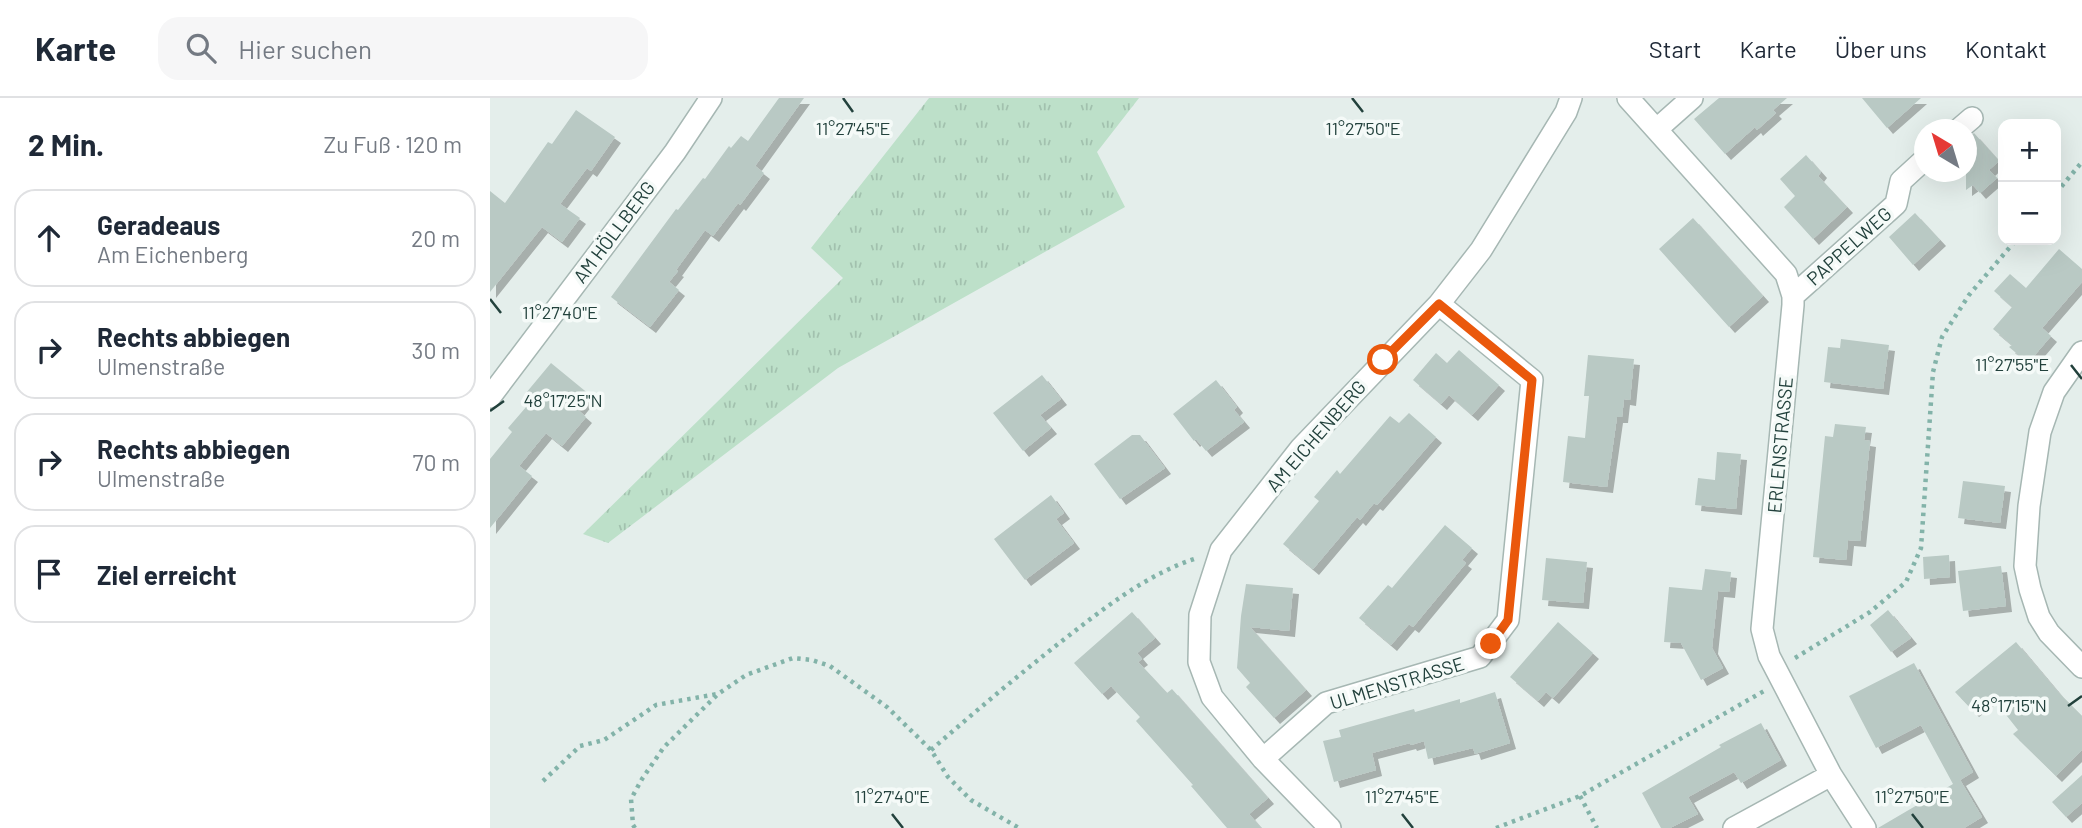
<!DOCTYPE html>
<html lang="de">
<head>
<meta charset="utf-8">
<style>
  body { margin:0; font-family:Barlow,sans-serif; background:#f6f6f7; color:#1f2937 }
  .controls { position:absolute; right:21px; top:21px; display:grid; overflow:hidden; border-radius:14px; box-shadow:0 7px 28px #0002 }
  .controls button { width:63px; height:63px; display:grid; place-items:center; padding:0; border:0; border-bottom:2px solid #e0e1e3; background:#fff; color:#1f2937; font:35px sans-serif }
  .compass { position:absolute; left:1424px; top:21px; width:63px; height:63px; border-radius:50%; background:#fff; box-shadow:0 7px 28px #0002; rotate:322deg }
  .stop { position:absolute; width:21px; height:21px; margin:-16px; border:5px solid #ea580c; border-radius:50%; background:#fff }
  .stop.end { background:#ea580c; border-color:#fff; box-shadow:0 2px 7px #0008 }
  .list { margin:0; padding:0; list-style:none }
  h2 { display:flex; justify-content:space-between; align-items:center; height:91px; margin:0; padding:0 28px; font-size:30px }
  h2 small { font-size:23px; font-weight:400; color:#747a83 }
  .list li { display:grid; grid-template-columns:46px 1fr auto; gap:21px; align-items:center; box-sizing:border-box; height:98px; margin:0 14px 14px; padding:0 14px; border:2px solid #e0e1e3; border-radius:21px }
  .list b { display:block; font-size:26px; white-space:nowrap }
  .list p { margin:0; font-size:23px; white-space:nowrap; color:#747a83 }
  .list em { font-size:23px; font-style:normal; color:#747a83 }
  .icon { flex:none; width:38px; height:38px; fill:none; stroke:currentColor; stroke-width:2; stroke-linecap:round; stroke-linejoin:round }
  .map { position:relative; flex:none; width:1592px; height:730px; overflow:hidden }
  header { display:flex; align-items:center; gap:42px; box-sizing:border-box; height:98px; padding:0 35px; background:#fff; border-bottom:2px solid #e0e1e3 }
  header strong { font-size:33px }
  nav { display:flex; gap:38px; margin-inline-start:auto; font-size:24px }
  .search { width:490px; height:63px; background:#f6f6f7; display:flex; align-items:center; gap:18px; box-sizing:border-box; padding:0 24px; border-radius:21px; color:#747a83; font-size:26px }
  main { display:flex }
  aside { flex:1; background:#fff }
  .map>svg:first-child { display:block }
  .grass { fill:url(#grass-tufts) }
  .building { fill:#b9c9c4; filter:url(#shadow) }
  .lines { fill:none; stroke-linecap:round; stroke-linejoin:round }
  .minor-casing { stroke:#a6b7b3; stroke-width:24 }
  .path { stroke:#83b3a9; stroke-width:4.5; stroke-dasharray:3.5 5; stroke-linecap:butt }
  .minor { stroke:#fff; stroke-width:21 }
  .route { stroke:#ea580c; stroke-width:9 }
  .ticks { fill:none; stroke:#22413c; stroke-width:2.5 }
  .labels { text-anchor:middle; stroke-width:7; stroke-linejoin:round; paint-order:stroke }
  .street-label { font-size:19px; fill:#22413c; stroke:#f5faf8 }
  .ticks-label { font-size:18px; text-anchor:middle; fill:#22413c; stroke:#f5faf8; stroke-width:7; stroke-linejoin:round; paint-order:stroke }
</style>
</head>
<body>
<header>
<strong>Karte</strong>
<div class="search"><svg class="icon" aria-label="search" viewBox="0 0 24 24"><circle cx="10" cy="10" r="6"/><path d="M15 15l6 6"/></svg>Hier suchen</div>
<nav><a>Start</a><a>Karte</a><a>Über uns</a><a>Kontakt</a></nav>
</header>
<main>
<aside>
<h2>2 Min.<small>Zu Fuß · 120 m</small></h2>
<ul class="list">
<li><svg class="icon" aria-label="ahead" viewBox="0 0 24 24"><path d="M12 20V5M6 11l6-6 6 6"/></svg><div><b>Geradeaus</b><p>Am Eichenberg</p></div><em>20 m</em></li>
<li><svg class="icon" aria-label="right" viewBox="0 0 24 24"><path d="M7 20v-9h11M14 6l5 5-5 5"/></svg><div><b>Rechts abbiegen</b><p>Ulmenstraße</p></div><em>30 m</em></li>
<li><svg class="icon" aria-label="right" viewBox="0 0 24 24"><path d="M7 20v-9h11M14 6l5 5-5 5"/></svg><div><b>Rechts abbiegen</b><p>Ulmenstraße</p></div><em>70 m</em></li>
<li><svg class="icon" aria-label="arrive" viewBox="0 0 24 24"><path d="M6 21V4h12l-3 4 3 4H6"/></svg><div><b>Ziel erreicht</b></div></li>
</ul>
</aside>
<div class="map">
<svg width="1592" height="730" viewBox="0 0 1592 730">
  <defs>
    <pattern id="grass-tufts" width="24" height="20" patternUnits="userSpaceOnUse" patternTransform="scale(1.75)"><rect width="24" height="20" fill="#bde0c9"/><path d="M3 7l-1-3M5 7V3M7 7l1-3M15 17l-1-3M17 17v-4M19 17l1-3" fill="none" stroke="#a2c1ae"/></pattern>
    <filter id="shadow"><feDropShadow dx="6" dy="6" stdDeviation="0" flood-color="#0004"/></filter>
  </defs>
  <rect width="100%" height="100%" fill="#e4eeeb"/>
  <!-- grass -->
  <path class="grass" d="M439,0H649L607,54L635,109L348,270L118,445L93,436L353,180L321,150Z"/>
  <!-- building -->
  <path class="building" d="M289,0H314L265,68L274,75L250,107L248,105L223,138L215,132L186,172L188,173L179,184L189,192L160,229L121,199L186,111L188,112L213,80L215,81L239,48L241,50L251,38L258,43Z
    M1229,0H1297L1283,12L1286,15L1267,32L1265,29L1235,56L1204,21Z
    M1372,0H1431L1397,30Z
    M86,12L125,39L101,73L97,70L70,106L90,120L72,144L52,129L0,194V93L15,105L58,44L62,46Z
    M1484,35L1509,63L1499,72L1507,80L1490,95L1483,87L1476,92V42Z
    M1316,57L1331,74L1328,78L1357,109L1323,141L1294,109L1305,98L1290,81Z
    M1425,115L1450,142L1423,167L1399,139Z
    M1203,120L1273,198L1239,229L1169,151Z
    M1569,151L1592,171V184L1552,230L1561,238L1538,265L1519,249L1522,247L1503,231L1522,209L1504,193L1520,176L1536,190Z
    M1351,241L1399,247L1393,291L1334,284L1338,249L1350,250Z
    M969,252L1009,287L982,317L959,297L951,306L923,282L946,255L957,265Z
    M1098,257L1144,261L1140,302L1134,301L1132,319H1127L1117,389L1073,384L1078,338L1095,340L1099,298H1094Z
    M61,265L100,297L88,312L96,319L72,348L56,335L29,368L42,378L0,430V361L22,334L18,330L43,301L36,295Z
    M552,277L571,301L550,317L561,330L533,353L503,315Z
    M726,282L747,309L744,312L754,324L716,353L706,341L704,343L683,316Z
    M919,315L946,339L887,407L884,405L870,422L867,419L823,471L793,446L829,403L824,399L847,372L850,376L900,318L909,325Z
    M1345,326L1376,329L1374,342L1380,343L1370,443L1358,442L1356,462L1323,459L1335,338L1343,339Z
    M642,337H650L675,370L630,401L604,366Z
    M1227,354L1251,356L1246,411L1205,407L1208,380L1225,382Z
    M1473,383L1515,388L1510,425L1468,420Z
    M561,397L574,415L566,421L584,445L535,482L504,441Z
    M955,427L982,450L972,462L976,465L923,529L919,526L901,547L869,520L898,487L902,490Z
    M1459,457L1460,479L1434,481L1433,459Z
    M1056,460L1097,464L1093,505L1052,502Z
    M1511,468L1516,508L1473,513L1468,473Z
    M1215,471L1241,474L1239,494L1228,493L1222,550L1233,570L1211,582L1191,545L1174,544L1179,489L1212,492Z
    M756,486L803,490L799,533L760,529L816,592L784,620L756,589L760,585L747,570L751,518Z
    M1398,512L1421,540L1401,554L1380,527Z
    M642,514L665,540L647,555L652,561L648,564L677,595L682,591L778,700L759,716L771,730H737L701,688L703,687L646,623L650,619L621,588L612,596L584,565Z
    M1068,524L1103,555L1063,600L1056,594L1048,603L1020,579Z
    M1526,544L1568,594L1592,618V652L1566,678L1523,636L1528,632L1502,599L1483,613L1465,594Z
    M1424,565L1483,674L1470,682L1492,719L1474,730H1388L1463,686L1431,627L1386,650L1359,598Z
    M1005,594L1020,645L985,656L983,650L938,661L934,643L921,647L920,645L882,655L886,672L844,684L833,643L851,639L849,632L924,611L925,614L970,601V605Z
    M1271,625L1291,662L1251,685L1244,674L1198,699L1208,716L1180,730H1171L1152,695L1231,649L1229,647Z
    M1592,677V705L1576,719L1562,704Z"/>
  <g class="lines">
    <defs>
      <path id="minor" d="M1138,0L1296,176L1303,198V207L1272,531L1279,558L1341,677L1375,730
        M1167,31L1202,0
        M1468,32L1482,20
        M1303,198L1406,106L1411,83L1434,62
        M1592,254L1564,294L1550,334L1539,408L1535,468L1540,491L1549,519L1559,535L1592,569
        M0,299L185,54L221,0
        M773,661L836,605L990,559L1018,522L1042,282L949,206
        M840,730L773,661L722,599L709,564L710,517L731,452L811,350L949,206L991,152L1076,14L1081,0
        M1244,730L1341,677"/>
    </defs>
    <!-- minor casing -->
    <use href="#minor" class="minor-casing"/>
    <!-- path -->
    <path class="path" d="M1566,95L1592,64
      M1305,560L1380,514L1416,484L1431,450L1443,274L1452,239L1479,197L1526,142
      M441,652C487,612 533,573 581,536C618,507 659,476 704,461
      M53,683L90,648L114,642L166,607L227,596
      M1090,698L1107,730
      M145,730L143,727L141,701L152,681L174,649L228,596L256,577L303,560L322,562L340,568L397,609L441,652L458,679L481,702L529,730
      M1006,730L1090,698L1274,593"/>
    <!-- minor -->
    <use href="#minor" class="minor"/>
  </g>
  <g class="lines">
    <!-- route -->
    <path class="route" d="M893,262L949,206L1042,282L1018,522L1001,546"/>
  </g>
  <!-- ticks -->
  <path class="ticks" d="M353,0L363,14M862,0L873,14M0,201L11,215M1581,267L1592,281M0,313L14,303M1578,608L1592,598M402,716L413,730M912,716L923,730M1422,716L1433,730"/>
  <g class="labels">
    <!-- street labels -->
    <g class="street-label">
      <text transform="translate(124 134) rotate(-53)" y="7">AM HÖLLBERG</text>
      <text transform="translate(1359 148) rotate(-42)" y="7">PAPPELWEG</text>
      <text transform="translate(826 338) rotate(-49)" y="7">AM EICHENBERG</text>
      <text transform="translate(1290 347) rotate(-85)" y="7">ERLENSTRASSE</text>
      <text transform="translate(907 585) rotate(-17)" y="7">ULMENSTRASSE</text>
    </g>
  </g>
  <g class="ticks-label">
    <text x="363" y="37">11°27'45"E</text>
    <text x="873" y="37">11°27'50"E</text>
    <text x="70" y="221">11°27'40"E</text>
    <text x="1522" y="273">11°27'55"E</text>
    <text x="73" y="309">48°17'25"N</text>
    <text x="1519" y="614">48°17'15"N</text>
    <text x="402" y="705">11°27'40"E</text>
    <text x="912" y="705">11°27'45"E</text>
    <text x="1422" y="705">11°27'50"E</text>
  </g>
</svg>
<div class="controls">
<button>+</button>
<button>−</button>
</div>
<svg class="compass" viewBox="-18 -18 36 36"><path d="M0-13l5 13h-10z" fill="#e53935"/><path d="M0 13l5-13h-10z" fill="#747a83"/></svg>
<div class="stop" style="left:893px;top:262px"></div>
<div class="stop end" style="left:1001px;top:546px"></div>
</div>
</main>
</body>
</html>
